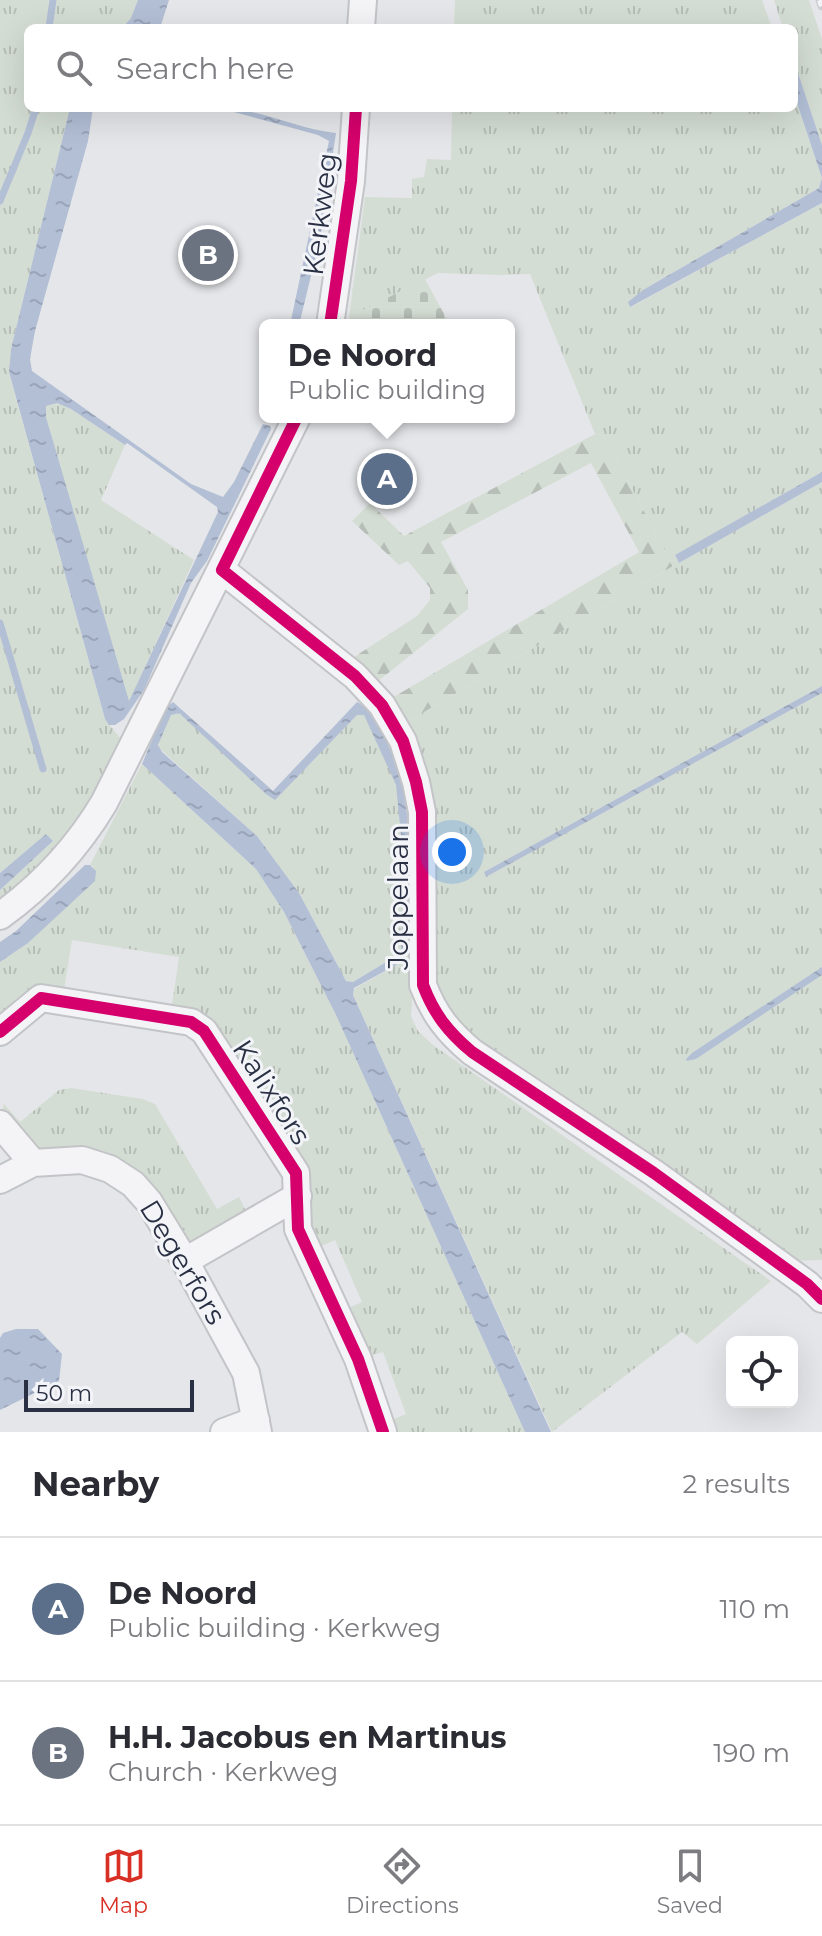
<!DOCTYPE html>
<html lang="en">
<head>
<meta charset="utf-8">
<style>
  body { margin:0; font-family:Montserrat,sans-serif; background:#f7f7f7; color:#2b2b33 }
  .controls { position:absolute; right:24px; bottom:24px; display:grid; overflow:hidden; border-radius:12px; box-shadow:0 8px 32px #0002 }
  .controls button { width:72px; height:72px; display:grid; place-items:center; padding:0; border:0; border-bottom:2px solid #e1e1e2; background:#fff; color:#2b2b33; font:40px sans-serif }
  .scale { position:absolute; left:24px; bottom:20px; width:170px; box-sizing:border-box; padding-left:8px; border:4px solid #2a3044; border-top:0; font-size:22px; line-height:28px; white-space:nowrap; color:#2a3044; -webkit-text-stroke:6px #f3f4f8; paint-order:stroke }
  .you { position:absolute; left:452px; top:852px; width:28px; height:28px; margin:-20px; border:6px solid #fff; border-radius:50%; background:#1a73e8; box-shadow:0 0 0 12px #1a73e833 }
  .badge { display:grid; place-items:center; width:52px; height:52px; border-radius:50%; background:#d93025; color:#fff; font-size:26px; font-weight:700 }
  .pin { position:absolute; translate:-50% -50%; border:4px solid #fff; box-shadow:0 2px 8px #0006 }
  .popup { position:absolute; left:259px; top:319px; width:256px; height:104px; box-sizing:border-box; display:grid; place-content:center; border-radius:12px; background:#fff; filter:drop-shadow(0 2px 6px #0005); font-size:26px; white-space:nowrap; color:#7c7c81 }
  .popup b { font-size:30px; color:#2b2b33 }
  .popup::after { content:''; position:absolute; left:50%; top:100%; margin-left:-16px; border:16px solid transparent; border-top-color:#fff }
  .list { margin:0; padding:0; list-style:none }
  h2 { display:flex; justify-content:space-between; align-items:center; height:104px; margin:0; padding:0 32px; font-size:34px }
  h2 small { font-size:26px; font-weight:400; color:#7c7c81 }
  .list li { display:grid; grid-template-columns:52px 1fr auto; gap:24px; align-items:center; box-sizing:border-box; height:144px; padding:0 32px; border-top:2px solid #e1e1e2 }
  .list b { display:block; font-size:30px; white-space:nowrap }
  .list p { margin:0; font-size:26px; white-space:nowrap; color:#7c7c81 }
  .list em { font-size:26px; font-style:normal; color:#7c7c81 }
  .icon { flex:none; width:44px; height:44px; fill:none; stroke:currentColor; stroke-width:2; stroke-linecap:round; stroke-linejoin:round }
  .map { position:relative; flex:none; width:822px; height:1432px; overflow:hidden }
  .search { position:absolute; background:#fff; box-shadow:0 8px 32px #0002; left:24px; right:24px; top:24px; height:88px; display:flex; align-items:center; gap:20px; box-sizing:border-box; padding:0 28px; border-radius:12px; color:#7c7c81; font-size:30px }
  .sheet { height:392px; background:#fff }
  nav { display:flex; justify-content:space-around; align-items:center; box-sizing:border-box; height:112px; border-top:2px solid #e1e1e2; background:#fff; font-size:22px; color:#7c7c81 }
  nav a { display:grid; justify-items:center; gap:4px }
  nav .on { color:#d93025 }
  .map>svg:first-child { display:block }
  .grass { fill:url(#grass-tufts) }
  .forest { fill:url(#forest-firs) }
  .cemetery { fill:url(#cemetery-stones) }
  .water { fill:url(#water-ripples); fill-rule:evenodd }
  .lines { fill:none; stroke-linecap:round; stroke-linejoin:round }
  .stream { stroke:#b2bfd5; stroke-width:7 }
  .minor-casing { stroke:#c3c4c7; stroke-width:30 }
  .minor { stroke:#f4f4f6; stroke-width:26 }
  .rail-casing { stroke:#cdced1; stroke-width:9 }
  .rail { stroke:#f3f4f8; stroke-width:6; stroke-dasharray:18; stroke-linecap:butt }
  .cycleway-casing { stroke:#f3f4f8; stroke-width:17 }
  .cycleway { stroke:#d6006c; stroke-width:12 }
  .labels { text-anchor:middle; stroke-width:6; stroke-linejoin:round; paint-order:stroke }
  .street-label { font-size:28px; fill:#2a3044; stroke:#f3f4f8 }
</style>
</head>
<body>
<div class="map">
<svg width="822" height="1432" viewBox="0 0 822 1432">
  <defs>
    <pattern id="grass-tufts" width="24" height="20" patternUnits="userSpaceOnUse" patternTransform="scale(2)"><rect width="24" height="20" fill="#d4ddd4"/><path d="M3 7l-1-3M5 7V3M7 7l1-3M15 17l-1-3M17 17v-4M19 17l1-3" fill="none" stroke="#b6beb7"/></pattern>
    <pattern id="forest-firs" width="22" height="20" patternUnits="userSpaceOnUse" patternTransform="scale(2)"><rect width="22" height="20" fill="#d4ddd4"/><path d="M5 1l3.5 6h-7zM16 11l3.5 6h-7z" fill="#b6beb7"/></pattern>
    <pattern id="cemetery-stones" width="16" height="16" patternUnits="userSpaceOnUse" patternTransform="scale(2)"><rect width="16" height="16" fill="#d4ddd4"/><path d="M2 7V4a2 2 0 0 1 4 0v3zM10 15v-3a2 2 0 0 1 4 0v3z" fill="#b6beb7"/></pattern>
    <pattern id="water-ripples" width="26" height="14" patternUnits="userSpaceOnUse" patternTransform="scale(2)"><rect width="26" height="14" fill="#b2bfd5"/><path d="M2 4q2-2 4 0t4 0M15 11q2-2 4 0t4 0" fill="none" stroke="#99a4b8"/></pattern>
  </defs>
  <rect width="100%" height="100%" fill="#e5e6e9"/>
  <!-- grass -->
  <path class="grass" d="M0,0H138L131,18L122,28H28V108H70L11,349L9,373L105,719L124,743L74,832L0,906V890L53,841L45,835L0,873Z
    M455,0H762L772,28H454Z
    M774,0H809L822,39V145L794,61V28H783Z
    M794,94L822,178L819,188L643,290L631,307L822,203V472L675,556L679,563L822,482V686L484,872L486,877L822,693V967L686,1059L688,1061L696,1059L822,975V1260L789,1261L478,1045L437,1000L407,722L673,566L604,436L595,434L530,274L499,275L438,273L349,317L365,197L412,198V179L424,177L427,159L451,160L452,108H794Z
    M57,403L71,409L125,445L101,500L194,560L129,702L126,700L46,417V406Z
    M179,713L275,799L357,715H364L392,770L400,802L405,858L401,953L353,982L346,981L299,893L257,836L159,748V739L171,715Z
    M142,764L256,869L284,912L336,1015L525,1432H391L387,1422L406,1414L383,1352L363,1358L344,1310L362,1302L335,1240L315,1249L236,1071L171,1012L179,957L72,940L64,990L0,1018V962L28,943L94,867L90,865Z
    M410,858L414,972L411,1016L418,1031L433,1045L771,1281L697,1344L682,1332L552,1432L353,995L354,989L405,960Z
    M71,1088L143,1099L155,1104L217,1209L239,1197L247,1213L199,1243L182,1238L149,1190L43,1155L1,1114L4,1104L20,1122L59,1090Z"/>
  <!-- forest -->
  <path class="forest" d="M595,434L604,436L673,566L407,722L392,698L639,552L591,463L441,542L468,590V609L377,682L351,659L417,616L430,600V588L408,561L399,565L352,521L370,503L404,536Z"/>
  <!-- cemetery -->
  <path class="cemetery" d="M425,279L450,325H355L349,317Z"/>
  <!-- water -->
  <path class="water" d="M138,0H169L160,28H122L131,18Z
    M794,61L822,145V178L794,94Z
    M70,108H93L88,141L35,331L30,359L32,371L191,484L223,497L234,482L263,424L270,426L271,429L207,561L191,583L144,690L124,719L115,725H109L105,719L9,372L11,349ZM57,403L71,409L125,445L127,443L217,507L218,512L129,701L46,417V406Z
    M219,108C259,108 296,129 336,133L320,239L299,325H290L329,141L318,135Z
    M822,178V203L630,307L628,302L643,290L819,188Z
    M822,472V482L679,563L675,555Z
    M822,686V693L486,877L484,872Z
    M173,702L273,791L357,702C365,706 369,712 374,720C400,758 408,801 409,846H402L396,785L364,715H357L275,800L266,794L179,713L171,715L158,745L162,752L257,836L299,893L346,981L353,982L401,953L405,858H410L405,960L354,988L353,995L551,1432H525L336,1015L284,912L256,869L142,764L165,709Z
    M46,834L53,841L0,890V873Z
    M85,865H90L96,871L95,881L28,943L0,962V942L16,931Z
    M822,967V975L696,1059L687,1061L686,1059L692,1053Z
    M16,1329H38L62,1354L59,1381L0,1410V1338L3,1333Z"/>
  <g class="lines">
    <!-- stream -->
    <path class="stream" d="M49,28L53,0
      M0,201L28,133L36,108
      M0,623L43,769"/>
    <defs>
      <path id="minor" d="M361,28L363,0
        M330,325L351,181L356,108
        M222,570L355,676L382,705L403,741L416,782L422,812L423,985C434,1014 448,1032 472,1052L654,1173L807,1284L822,1299
        M0,916C43,885 77,848 104,803L297,417
        M0,1032L41,998L191,1022L204,1031L296,1173L298,1229L358,1359L383,1432
        M0,1124L33,1163
        M0,1180L33,1163L82,1160L110,1169L133,1184L149,1202L185,1261L246,1373L258,1432
        M185,1261L298,1196
        M224,1432L256,1420"/>
    </defs>
    <!-- minor casing -->
    <use href="#minor" class="minor-casing"/>
    <!-- minor -->
    <use href="#minor" class="minor"/>
    <defs>
      <path id="rail" d="M820,0L822,6"/>
    </defs>
    <!-- rail casing -->
    <use href="#rail" class="rail-casing"/>
    <!-- rail -->
    <use href="#rail" class="rail"/>
    <defs>
      <path id="cycleway" d="M330,325L351,181L356,108
        M297,417L222,570L355,676L382,705L403,741L416,782L422,812L423,985C434,1014 448,1032 472,1052L654,1173L807,1284L822,1299
        M0,1032L41,998L191,1022L204,1031L296,1173L298,1229L358,1359L383,1432"/>
    </defs>
    <!-- cycleway casing -->
    <use href="#cycleway" class="cycleway-casing"/>
    <!-- cycleway -->
    <use href="#cycleway" class="cycleway"/>
  </g>
  <g class="labels">
    <!-- street labels -->
    <g class="street-label">
      <text transform="translate(320 214) rotate(-83)" y="10">Kerkweg</text>
      <text transform="translate(398 897) rotate(-90)" y="10">Joppelaan</text>
      <text transform="translate(272 1092) rotate(57)" y="10">Kalixfors</text>
      <text transform="translate(183 1262) rotate(59)" y="10">Degerfors</text>
    </g>
  </g>
</svg>
<div class="controls">
<button><svg class="icon" aria-label="locate" viewBox="0 0 24 24"><circle cx="12" cy="12" r="6"/><path d="M12 2v4M12 18v4M2 12h4M18 12h4"/></svg></button>
</div>
<div class="scale">50 m</div>
<div class="you"></div>
<div class="pin badge" style="left:387px;top:479px;background:#5c6f8a">A</div>
<div class="popup"><b>De Noord</b>Public building</div>
<div class="pin badge" style="left:208px;top:255px;background:#6b7280">B</div>
<div class="search"><svg class="icon" aria-label="search" viewBox="0 0 24 24"><circle cx="10" cy="10" r="6"/><path d="M15 15l6 6"/></svg>Search here</div>
</div>
<section class="sheet">
<h2>Nearby<small>2 results</small></h2>
<ul class="list">
<li><span class="badge" style="background:#5c6f8a">A</span><div><b>De Noord</b><p>Public building · Kerkweg</p></div><em>110 m</em></li>
<li><span class="badge" style="background:#6b7280">B</span><div><b>H.H. Jacobus en Martinus</b><p>Church · Kerkweg</p></div><em>190 m</em></li>
</ul>
</section>
<nav>
<a class="on"><svg class="icon" aria-label="map" viewBox="0 0 24 24"><path d="M3 6l6-2 6 2 6-2v14l-6 2-6-2-6 2zM9 4v14M15 6v14"/></svg>Map</a>
<a><svg class="icon" aria-label="directions" viewBox="0 0 24 24"><path d="M12 3l9 9-9 9-9-9zM9 14v-3h6M13 9l2 2-2 2"/></svg>Directions</a>
<a><svg class="icon" aria-label="saved" viewBox="0 0 24 24"><path d="M7 4h10v16l-5-4-5 4z"/></svg>Saved</a>
</nav>
</body>
</html>
